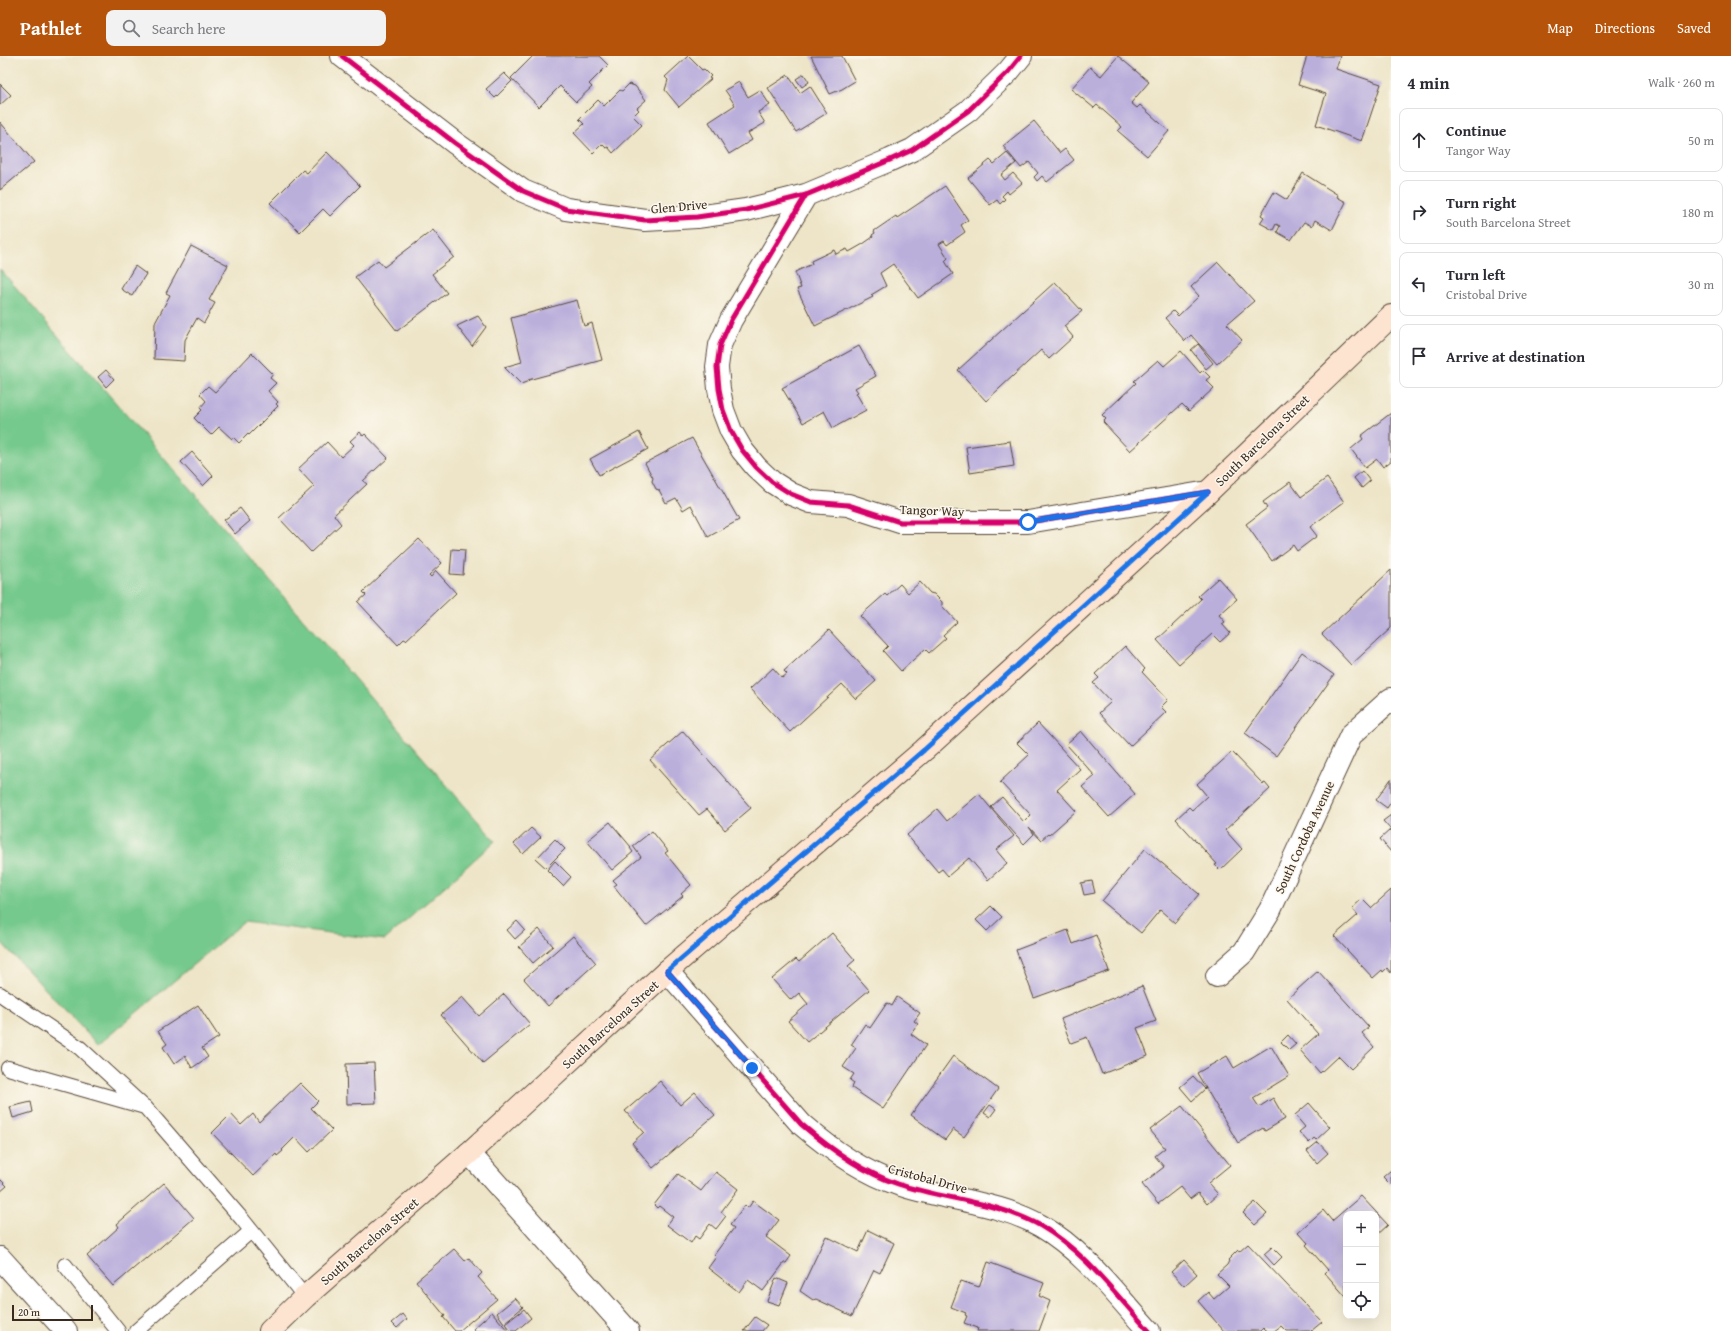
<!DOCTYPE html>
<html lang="en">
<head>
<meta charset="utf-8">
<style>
  body { margin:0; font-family:"Gentium Book Plus",serif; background:#f2f2f3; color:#2b2b33 }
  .controls { position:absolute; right:12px; bottom:12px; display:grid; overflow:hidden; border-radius:8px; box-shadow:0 4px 16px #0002 }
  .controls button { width:36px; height:36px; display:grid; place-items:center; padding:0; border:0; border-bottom:1px solid #e1e1e2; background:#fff; color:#2b2b33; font:20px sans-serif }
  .scale { position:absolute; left:12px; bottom:10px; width:81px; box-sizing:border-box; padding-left:4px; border:2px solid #3b2a1e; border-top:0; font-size:11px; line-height:14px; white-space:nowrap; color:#3b2a1e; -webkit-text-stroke:3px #fbf7ec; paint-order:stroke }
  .stop { position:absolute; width:12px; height:12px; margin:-9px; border:3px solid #1a73e8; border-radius:50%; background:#fff }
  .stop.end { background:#1a73e8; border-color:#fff; box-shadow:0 1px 4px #0008 }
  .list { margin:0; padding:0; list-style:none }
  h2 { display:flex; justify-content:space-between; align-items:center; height:52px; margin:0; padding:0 16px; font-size:17px }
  h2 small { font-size:13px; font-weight:400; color:#7c7c81 }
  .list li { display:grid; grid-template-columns:26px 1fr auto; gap:12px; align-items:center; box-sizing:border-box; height:64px; margin:0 8px 8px; padding:0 8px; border:1px solid #e1e1e2; border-radius:8px }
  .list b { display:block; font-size:15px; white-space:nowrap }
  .list p { margin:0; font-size:13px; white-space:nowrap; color:#7c7c81 }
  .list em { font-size:13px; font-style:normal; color:#7c7c81 }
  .icon { flex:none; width:22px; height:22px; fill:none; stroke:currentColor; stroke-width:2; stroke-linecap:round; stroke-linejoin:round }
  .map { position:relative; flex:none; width:1391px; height:1275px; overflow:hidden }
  header { display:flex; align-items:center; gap:24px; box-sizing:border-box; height:56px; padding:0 20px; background:#b45309; color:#fff }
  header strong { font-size:19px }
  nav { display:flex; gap:22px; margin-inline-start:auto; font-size:14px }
  .search { width:280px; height:36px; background:#f2f2f3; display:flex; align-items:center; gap:10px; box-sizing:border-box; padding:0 14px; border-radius:8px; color:#7c7c81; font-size:15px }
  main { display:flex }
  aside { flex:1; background:#fff }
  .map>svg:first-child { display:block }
  .green { fill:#75c98c; stroke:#587a55 }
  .building { fill:#baaedb }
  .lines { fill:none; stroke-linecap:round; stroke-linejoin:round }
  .lane-casing { stroke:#564638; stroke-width:16 }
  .street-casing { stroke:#564638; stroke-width:24 }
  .secondary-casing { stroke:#564638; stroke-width:24 }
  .lane { stroke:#fff; stroke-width:14 }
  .street { stroke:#fff; stroke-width:22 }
  .secondary { stroke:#fde4d1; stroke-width:22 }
  .cycleway-casing { stroke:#fbf7ec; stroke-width:8 }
  .cycleway { stroke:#d6006c; stroke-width:5 }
  .route { stroke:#1a73e8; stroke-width:5 }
  .labels { text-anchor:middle; stroke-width:3; stroke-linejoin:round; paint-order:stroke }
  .street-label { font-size:13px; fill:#3b2a1e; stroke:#fbf7ec }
</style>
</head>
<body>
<header>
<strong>Pathlet</strong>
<div class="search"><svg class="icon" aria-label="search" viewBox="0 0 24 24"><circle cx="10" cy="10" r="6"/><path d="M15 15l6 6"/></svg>Search here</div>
<nav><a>Map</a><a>Directions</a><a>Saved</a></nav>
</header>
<main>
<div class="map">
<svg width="1391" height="1275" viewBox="0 0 1391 1275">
  <rect width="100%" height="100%" fill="#fbf7ec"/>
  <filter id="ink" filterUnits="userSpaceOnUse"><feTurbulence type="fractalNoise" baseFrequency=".025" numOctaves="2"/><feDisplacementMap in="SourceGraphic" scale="8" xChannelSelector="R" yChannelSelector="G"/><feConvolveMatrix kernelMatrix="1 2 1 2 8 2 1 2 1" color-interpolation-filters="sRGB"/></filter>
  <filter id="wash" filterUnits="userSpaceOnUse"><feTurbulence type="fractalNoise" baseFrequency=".012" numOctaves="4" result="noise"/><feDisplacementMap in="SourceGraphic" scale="16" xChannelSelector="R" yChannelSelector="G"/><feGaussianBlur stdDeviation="0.9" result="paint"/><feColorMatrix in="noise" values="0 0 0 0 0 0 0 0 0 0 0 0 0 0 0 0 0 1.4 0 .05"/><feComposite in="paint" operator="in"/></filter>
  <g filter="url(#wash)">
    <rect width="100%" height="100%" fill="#eee5c8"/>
    <!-- green -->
    <path class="green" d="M0,213L495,785L385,884L244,866L98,989L0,885Z"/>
    <g id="blocks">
      <!-- building -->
      <path class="building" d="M533,0H599L608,9L589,28L592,31L576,46L560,30L539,51L511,22Z
        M688,0L702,14L704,13L711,20L709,22L711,23L679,51L665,34L668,24L665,21Z
        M811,0H842L855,25L842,33L830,38Z
        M1118,0L1149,26L1131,47L1137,52L1140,49L1169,75L1147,100L1118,75L1122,71L1097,49L1094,52L1071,33L1090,11L1101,20Z
        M1307,0H1340L1336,13L1381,28L1362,85L1316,69L1326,38L1298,29Z
        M504,17L512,25L495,42L486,33Z
        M804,18L809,26L802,31L796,23Z
        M788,19L800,37L810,30L827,57L796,76L768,32Z
        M739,26L748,41L760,34L770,49L758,56L765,67L748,77L752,84L729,98L709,66L735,49L725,34Z
        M0,28L11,39L0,49Z
        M629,28L635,30L646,44L637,52L639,54L633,60L642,69L613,97L608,91L606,92L602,88L593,97L574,77L584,68L579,63L598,44L604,50L620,34L622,35Z
        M1034,65L1060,97L1065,93L1074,104L1047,126L1042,120L1037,125L1034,121L1038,117L1029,106L1021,112L1003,90Z
        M0,66L34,106L0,134Z
        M327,96L360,130L330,160L323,153L300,176L270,147L303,114L307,117Z
        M1007,97L1016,107L1001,119L1005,124L1013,117L1022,127L1009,138L1007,135L1002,140L1005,143L1000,148L997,144L990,149L968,122L990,104L994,108Z
        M1303,117L1338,139L1337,141L1346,146L1332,174L1315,164L1312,170L1304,166L1291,184L1277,176L1280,170L1276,168L1273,174L1260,167L1264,161L1261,159L1274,136L1287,144Z
        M945,130L968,164L961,169L965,176L947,189L944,185L939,188L948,202L945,205L953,218L918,242L893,208L880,217L886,230L871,239L873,241L815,270L797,233L801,232L795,216L812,208L811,205L834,194L836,198L847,193L849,196L863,188L873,181L872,179L875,177L874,175L896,160L897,162Z
        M433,174L454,201L432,218L447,237L397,275L355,221L378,204L384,211Z
        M191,190L228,209L209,244L215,247L204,267L197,262L185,284L184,305L154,303L155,267L170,239L166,237Z
        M1218,206L1254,245L1227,268L1242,284L1217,308L1191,279L1185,285L1165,262L1173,255L1178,260L1199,240L1191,231Z
        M135,210L146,218L132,240L121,233Z
        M1055,226L1082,255L1064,270L1073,281L1049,303L1041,294L986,345L958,314Z
        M577,244L584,270L592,267L602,304L528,324L529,325L521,328L504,311L522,306L511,262Z
        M478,260L486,271L472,290L457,270Z
        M1198,288L1213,307L1206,313L1191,294Z
        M859,290L876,320L855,332L858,336L856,337L866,354L833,372L824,355L803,367L782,332Z
        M1181,295L1200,317L1203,314L1210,321L1206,324L1214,332L1189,355L1182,348L1130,395L1103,366L1106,363L1102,359L1136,327L1134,325L1158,304L1164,310Z
        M252,297L273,318L270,322L276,327L268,335L278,346L276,348L278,350L249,379L248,378L239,387L233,381L232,383L219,371L211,379L194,362L202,354L200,352L206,345L200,338L208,330L215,336Z
        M106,314L114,323L106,331L98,321Z
        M1391,357V405L1383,411L1377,403L1365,412L1351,393L1363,383L1361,380Z
        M360,376L363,380L365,378L388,402L363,425L367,428L334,459L341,468L311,496L279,462L314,430L298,413L327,386L341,401L354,389L350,385Z
        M639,376L648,393L599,419L590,403Z
        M692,382L739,464L708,481L691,449L683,454L676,442L666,447L659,434L656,433L652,425L653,422L645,407Z
        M1010,385L1014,410L970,417L966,391Z
        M192,396L213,420L203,430L181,406Z
        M1362,415L1370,425L1362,432L1354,422Z
        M1327,422L1344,446L1310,471L1317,480L1297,495L1293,489L1272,505L1246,468L1267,452L1263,446L1290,426L1301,441Z
        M240,452L250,465L235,478L224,464Z
        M419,483L442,507L429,519L431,521L436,515L456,537L406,584L404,583L398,589L358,546L366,539L363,536Z
        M452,493L465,494L463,519L450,518Z
        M1391,514V572L1351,609L1322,578Z
        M1218,522L1237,543L1219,559L1225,566L1222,568L1230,577L1220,586L1212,578L1179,608L1157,584L1201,543L1198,540Z
        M920,526L930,537L934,538L942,546V550L957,566L943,579L946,582L929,597L925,593L901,615L883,595L888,590L860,560L885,538L887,540L900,528L908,537Z
        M829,574L876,625L856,643L842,628L790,676L750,633L773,612L782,622L787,618L784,615Z
        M1125,590L1145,613L1142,616L1168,644L1161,651L1166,656L1130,690L1099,657L1111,646L1093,627L1099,622L1095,618Z
        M1302,596L1334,619L1276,700L1245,677Z
        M1038,667L1080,713L1057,734L1076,755L1049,779L1048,778L1041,784L1029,771L1034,778L1024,788L991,751L1002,741L1024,766L1031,759L1000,726L1029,699L1017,687Z
        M683,675L751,752L725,774L707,753L699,759L650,704Z
        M1081,675L1135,738L1109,761L1082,731L1095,720L1066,688Z
        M1232,696L1263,728L1265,727L1270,733L1225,774L1242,793L1220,814L1215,809L1217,808L1176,763L1189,751L1192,754L1207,740L1197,728Z
        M1391,723V746L1387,752L1376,744Z
        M979,738L1014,780L996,794L1007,807L988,824L969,802L948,820L942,813L938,816L907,779L937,753L947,765Z
        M1391,759V774L1383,765Z
        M610,766L631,791L630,792L633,796L612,814L587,785Z
        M531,772L541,781L523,798L514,788Z
        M1390,774L1391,776V796L1380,783Z
        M652,775L668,795L665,797L691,829L681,838L683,840L646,870L614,830L617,828L613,824L641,801L633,790Z
        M555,783L565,793L546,812L536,803Z
        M1145,793L1199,838L1175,867L1160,854L1141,877L1102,845Z
        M555,805L571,821L563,830L547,814Z
        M1092,825L1095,837L1084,839L1081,827Z
        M1391,834V917L1387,912L1383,916L1382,914L1373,922L1334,880L1358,859L1352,852L1362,843L1371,852Z
        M991,850L1002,861L987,875L976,864Z
        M517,865L525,874L515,883L507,874Z
        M539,873L553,890L533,907L519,891Z
        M1068,874L1073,888L1096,879L1109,915L1034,942L1016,894Z
        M832,877L855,904L848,910L869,934L807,986L788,965L808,948L799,937L791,944L772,923L796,903L799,906Z
        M573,880L596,907L548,950L524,923Z
        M1318,915L1369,971L1362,977L1374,991L1351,1013L1338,1000L1320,1017L1300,994L1318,978L1287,943Z
        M1142,930L1156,965L1137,972L1148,1000L1102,1018L1087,981L1071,987L1061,963Z
        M504,938L530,968L483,1007L441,959L462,941L479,960Z
        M897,941L920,957L914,965L918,968L911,978L926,989L883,1053L852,1032L854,1027L850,1024L854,1018L843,1011L856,992L851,989L865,968L870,972L887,947L892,950Z
        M198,949L219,981L202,992L208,1001L192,1012L185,1000L174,1008L163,991L167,988L158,975Z
        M1288,979L1296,988L1289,994L1281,986Z
        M1271,990L1289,1020L1253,1042L1259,1051L1273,1042L1285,1063L1265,1075L1263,1072L1238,1087L1197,1017L1227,1000L1234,1012Z
        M953,1000L998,1033L964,1081L953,1073L945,1084L911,1059Z
        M374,1007L376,1047L347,1048L346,1008Z
        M1193,1020L1205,1033L1192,1045L1180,1031Z
        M660,1025L680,1049L695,1036L715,1059L653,1112L632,1087L644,1076L625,1055Z
        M300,1027L318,1045L311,1052L332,1074L309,1096L295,1081L282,1094L283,1095L277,1100L276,1098L253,1120L212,1077L231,1058L241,1069L253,1058L259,1066Z
        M31,1046L33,1056L13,1062L10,1051Z
        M1309,1047L1330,1071L1316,1084L1314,1082L1309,1087L1299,1076L1305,1071L1295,1059Z
        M990,1049L996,1053L990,1061L984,1057Z
        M1182,1050L1230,1109L1208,1127L1218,1138L1207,1148L1198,1137L1190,1143L1180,1131L1158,1148L1142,1128L1164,1111L1155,1100L1165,1092L1150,1074Z
        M1318,1086L1328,1097L1317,1107L1307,1095Z
        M1391,1114V1129L1383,1121Z
        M716,1116L738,1133L721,1156L726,1160L716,1173L710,1168L699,1183L695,1180L691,1187L667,1169L673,1161L659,1150L657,1152L654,1149L678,1118L701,1135Z
        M0,1123L7,1130L0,1136Z
        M164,1127L194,1162L147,1203L146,1202L113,1230L87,1200L119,1171L117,1168Z
        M1361,1140L1388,1169L1376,1180V1158H1346V1241L1325,1217L1328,1214L1306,1189L1308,1187L1298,1176L1323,1154L1332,1165Z
        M753,1145L779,1164L766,1181L791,1200L786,1207H784L763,1235L748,1224L739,1236L708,1212L716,1201L714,1199L734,1172L730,1169L745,1149L748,1152Z
        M1255,1146L1267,1158L1255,1169L1243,1157Z
        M868,1174L894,1187L880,1217L874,1214L852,1260L816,1243L813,1244L800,1235L826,1180L858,1196Z
        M1248,1188L1322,1266L1311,1275H1286L1281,1270L1274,1275H1266L1263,1272L1260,1275H1224L1198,1245L1208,1236L1214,1243L1229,1230L1217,1218L1227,1209L1229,1205L1228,1204L1238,1194L1239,1196Z
        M1272,1191L1282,1201L1274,1209L1264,1198Z
        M454,1193L465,1205L469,1202L482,1217L478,1221L497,1243L459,1275H455L443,1261L445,1260L416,1225Z
        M1184,1204L1197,1218L1184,1230L1171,1216Z
        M988,1206L1044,1227L1039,1240L1050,1245L1039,1275H977L978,1272L964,1267L967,1260L965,1259L966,1257L951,1251L961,1225L979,1231Z
        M776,1222L788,1227L779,1249L767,1245Z
        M515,1242L523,1251L504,1267L497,1257Z
        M524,1253L531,1262L516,1275H511L505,1268Z
        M492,1256L508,1275H475L473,1273Z
        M403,1258L407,1263L397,1272L392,1267Z
        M755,1261L767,1269L762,1275H744Z"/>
    </g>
  </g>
  <g filter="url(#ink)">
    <use href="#blocks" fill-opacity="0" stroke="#564638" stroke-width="1"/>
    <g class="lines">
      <defs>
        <path id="lane" d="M0,938L80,992L143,1050
          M8,1012L145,1051L242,1163L305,1241
          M65,1209L118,1275
          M136,1275L251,1175"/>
        <path id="street" d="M342,0L455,87L523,135L566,153L645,164L697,161L746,154L806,139L890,104L912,94L968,55L1008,16L1021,0
          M806,139L731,264L720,289L717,311L719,333L723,354L731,375L742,394L756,411L772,426L791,438L811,446L848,449L900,466H1028L1208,436
          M667,915L801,1068C830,1093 862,1116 898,1128C945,1144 997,1145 1041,1170C1084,1195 1115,1238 1149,1275
          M1217,920L1244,896L1270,854L1351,679L1391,643
          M469,1097L628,1275
          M0,1202L66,1275"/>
        <path id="secondary" d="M270,1275L305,1241L469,1097L667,915L924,694L1208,436L1391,260"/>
      </defs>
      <!-- lane casing -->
      <use href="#lane" class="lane-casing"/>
      <!-- street casing -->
      <use href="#street" class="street-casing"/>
      <!-- secondary casing -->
      <use href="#secondary" class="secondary-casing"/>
      <!-- lane -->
      <use href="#lane" class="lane"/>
      <!-- street -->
      <use href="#street" class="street"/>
      <!-- secondary -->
      <use href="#secondary" class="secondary"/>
      <defs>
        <path id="cycleway" d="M342,0L455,87L523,135L566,153L645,164L697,161L746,154L806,139L890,104L912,94L968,55L1008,16L1021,0
          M806,139L731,264L720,289L717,311L719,333L723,354L731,375L742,394L756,411L772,426L791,438L811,446L848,449L900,466H1028L1208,436
          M667,915L801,1068C830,1093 862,1116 898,1128C945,1144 997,1145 1041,1170C1084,1195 1115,1238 1149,1275"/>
      </defs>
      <!-- cycleway casing -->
      <use href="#cycleway" class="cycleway-casing"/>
      <!-- cycleway -->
      <use href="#cycleway" class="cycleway"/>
    </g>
  </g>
  <g class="lines" filter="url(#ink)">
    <!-- route -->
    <path class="route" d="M752,1012L667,915L924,694L1208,436L1028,466"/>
  </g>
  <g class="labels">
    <!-- street labels -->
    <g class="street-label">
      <text transform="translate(679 150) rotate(-5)" y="5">Glen Drive</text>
      <text transform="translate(1262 384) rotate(-44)" y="5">South Barcelona Street</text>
      <text transform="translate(932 454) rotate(2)" y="5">Tangor Way</text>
      <text transform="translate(1304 781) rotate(-65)" y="5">South Cordoba Avenue</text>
      <text transform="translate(610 968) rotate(-42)" y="5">South Barcelona Street</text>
      <text transform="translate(928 1122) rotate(15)" y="5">Cristobal Drive</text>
      <text transform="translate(369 1185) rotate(-41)" y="5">South Barcelona Street</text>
    </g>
  </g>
</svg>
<div class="controls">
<button>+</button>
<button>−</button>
<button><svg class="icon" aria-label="locate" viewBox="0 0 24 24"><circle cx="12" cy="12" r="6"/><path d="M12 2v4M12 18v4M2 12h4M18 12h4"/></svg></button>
</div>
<div class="scale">20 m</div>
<div class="stop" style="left:1028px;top:466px"></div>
<div class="stop end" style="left:752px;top:1012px"></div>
</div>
<aside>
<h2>4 min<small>Walk · 260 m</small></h2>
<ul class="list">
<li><svg class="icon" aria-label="ahead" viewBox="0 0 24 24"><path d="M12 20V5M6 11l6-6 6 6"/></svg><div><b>Continue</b><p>Tangor Way</p></div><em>50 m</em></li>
<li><svg class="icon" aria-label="right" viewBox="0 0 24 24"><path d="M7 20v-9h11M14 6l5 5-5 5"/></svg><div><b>Turn right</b><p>South Barcelona Street</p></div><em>180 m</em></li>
<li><svg class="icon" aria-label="left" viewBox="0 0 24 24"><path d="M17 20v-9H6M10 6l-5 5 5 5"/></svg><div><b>Turn left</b><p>Cristobal Drive</p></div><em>30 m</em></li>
<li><svg class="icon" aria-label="arrive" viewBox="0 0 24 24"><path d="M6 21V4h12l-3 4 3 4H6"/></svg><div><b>Arrive at destination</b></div></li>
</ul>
</aside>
</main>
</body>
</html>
